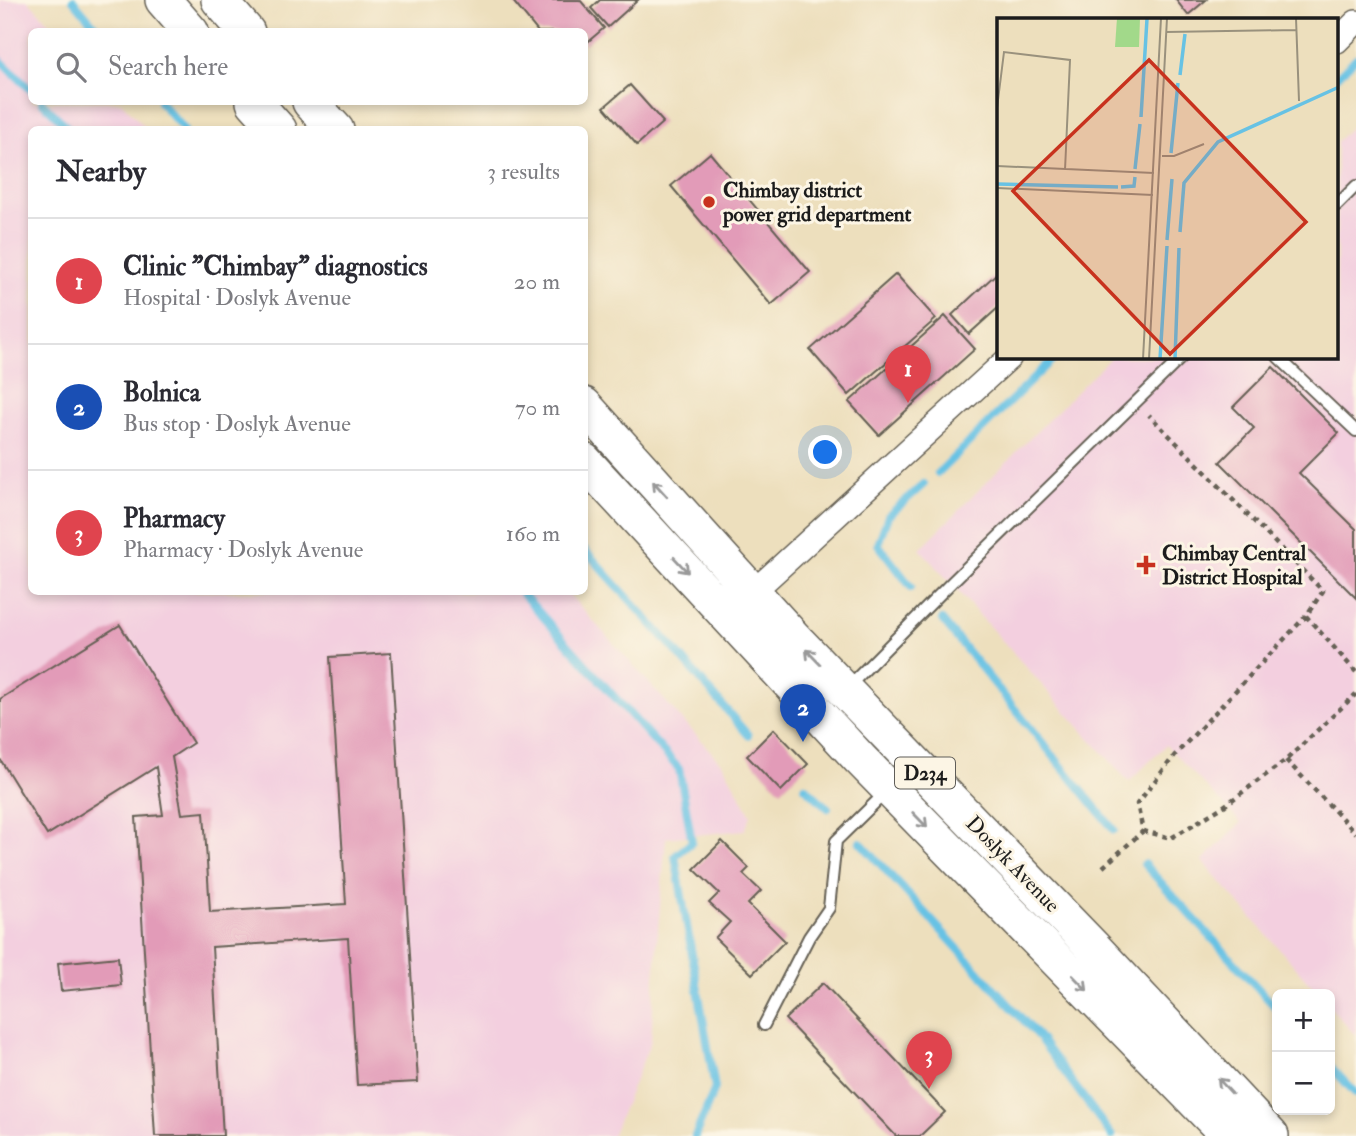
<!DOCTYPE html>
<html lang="en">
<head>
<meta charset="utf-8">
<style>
  body { margin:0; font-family:"IM FELL Double Pica",serif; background:#f2f2f3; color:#2b2b33 }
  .controls { position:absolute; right:21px; bottom:21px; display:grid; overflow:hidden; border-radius:10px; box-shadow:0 4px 10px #0003 }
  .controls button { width:63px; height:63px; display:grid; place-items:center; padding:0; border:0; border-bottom:2px solid #e1e1e2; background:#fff; color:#2b2b33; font:35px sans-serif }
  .you { position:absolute; left:826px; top:453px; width:24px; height:24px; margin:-18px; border:5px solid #fff; border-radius:50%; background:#1a73e8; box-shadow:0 0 0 10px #1a73e833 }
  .badge { display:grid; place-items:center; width:46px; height:46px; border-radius:50%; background:#111827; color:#fff; font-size:23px; font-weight:700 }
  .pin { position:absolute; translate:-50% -58px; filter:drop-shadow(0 2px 4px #0008) }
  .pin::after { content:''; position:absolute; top:37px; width:24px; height:21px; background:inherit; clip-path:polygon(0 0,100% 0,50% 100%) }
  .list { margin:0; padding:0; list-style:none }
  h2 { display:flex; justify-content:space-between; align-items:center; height:91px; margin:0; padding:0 28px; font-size:30px }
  h2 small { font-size:23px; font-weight:400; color:#7c7c81 }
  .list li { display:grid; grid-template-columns:46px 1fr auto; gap:21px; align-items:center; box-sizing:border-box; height:126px; padding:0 28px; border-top:2px solid #e1e1e2 }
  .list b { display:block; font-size:26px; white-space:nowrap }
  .list p { margin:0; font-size:23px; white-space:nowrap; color:#7c7c81 }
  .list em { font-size:23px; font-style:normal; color:#7c7c81 }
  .icon { flex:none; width:38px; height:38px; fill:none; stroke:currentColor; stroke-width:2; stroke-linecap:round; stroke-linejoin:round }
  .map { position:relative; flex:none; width:1356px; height:1136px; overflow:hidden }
  .search { position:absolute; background:#fff; box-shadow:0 4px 10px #0003; left:28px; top:28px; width:560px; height:77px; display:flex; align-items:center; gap:18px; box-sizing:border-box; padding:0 24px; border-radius:10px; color:#7c7c81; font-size:26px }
  .panel { position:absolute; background:#fff; box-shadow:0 4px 10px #0003; left:28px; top:126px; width:560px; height:469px; border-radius:10px }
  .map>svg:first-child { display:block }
  .built { fill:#f3cfdf }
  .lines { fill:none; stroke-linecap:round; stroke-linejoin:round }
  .stream { stroke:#67c2e4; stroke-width:8 }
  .building { fill:#e29bb8 }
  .service-casing { stroke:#656054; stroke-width:14 }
  .minor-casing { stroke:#656054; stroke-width:26 }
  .primary-casing { stroke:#656054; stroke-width:38 }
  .path { stroke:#656054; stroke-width:4.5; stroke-dasharray:5 5; stroke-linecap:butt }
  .service { stroke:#fff; stroke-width:10 }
  .minor { stroke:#fff; stroke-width:23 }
  .primary { stroke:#fff; stroke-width:35 }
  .oneway { stroke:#999 }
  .poi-dot { fill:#c8321e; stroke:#fcf5e5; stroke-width:2.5 }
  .labels { text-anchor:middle; stroke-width:6; stroke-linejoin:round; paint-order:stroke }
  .shield { fill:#fcf5e5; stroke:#5f5d58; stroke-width:2 }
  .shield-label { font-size:19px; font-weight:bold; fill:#1c1c1c }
  .poi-label { font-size:21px; font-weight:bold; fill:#1c1c1c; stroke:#fcf5e5; text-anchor:start }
  .street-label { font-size:21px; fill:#1c1c1c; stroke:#fcf5e5 }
  .inset-river { fill:none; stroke:#67c2e4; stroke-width:3.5 }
  .inset-road { fill:none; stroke:#99917d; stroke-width:2 }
  .view { fill:#c8321e; fill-opacity:0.15; stroke:#c8321e; stroke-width:3.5 }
  .inset-edge { fill:none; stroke:#1c1c1c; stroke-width:3.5 }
</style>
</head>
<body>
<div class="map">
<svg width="1356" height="1136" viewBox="0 0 1356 1136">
  <rect width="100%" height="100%" fill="#fcf5e5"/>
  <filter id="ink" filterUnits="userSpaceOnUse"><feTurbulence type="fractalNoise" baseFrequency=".0143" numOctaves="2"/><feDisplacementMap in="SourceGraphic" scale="14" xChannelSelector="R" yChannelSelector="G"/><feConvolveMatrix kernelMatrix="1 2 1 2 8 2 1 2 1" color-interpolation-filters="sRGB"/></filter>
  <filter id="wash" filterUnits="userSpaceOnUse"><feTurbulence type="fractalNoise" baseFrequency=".00686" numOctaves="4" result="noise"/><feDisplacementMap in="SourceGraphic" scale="28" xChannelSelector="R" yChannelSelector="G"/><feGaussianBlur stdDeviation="1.57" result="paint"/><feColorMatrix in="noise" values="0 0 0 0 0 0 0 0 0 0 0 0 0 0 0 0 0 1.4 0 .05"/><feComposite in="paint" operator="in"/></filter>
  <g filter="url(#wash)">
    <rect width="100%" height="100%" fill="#eddfbd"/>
    <!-- built -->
    <path class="built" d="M0,0H28L57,31L32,32V102H121L147,129L32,130V592H567L724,766L751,815L745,830L666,838L658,929L651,1041L612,1136H0Z
      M1356,122V1036L1330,1007V994H1319L1202,861L1241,823L1166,745L1129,782L920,549L1111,357H1337V141Z"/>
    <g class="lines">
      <!-- stream -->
      <path class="stream" d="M73,0L100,32
        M0,60L32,91
        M1337,77L1356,58
        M42,102L70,130
        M160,102L184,130
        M938,473L1055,357
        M584,549L675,650L748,735
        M911,587L878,544L888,516L924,484
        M521,592L679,769L692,842L675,856L715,1088L695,1136
        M942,620L1114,830
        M805,787L828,808
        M860,842L1037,1035L1112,1136
        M1144,864L1277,1009
        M1330,1066L1356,1094"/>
    </g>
    <g id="blocks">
      <!-- building -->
      <path class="building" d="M512,0H580L604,28L584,45V32H538Z
        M600,0H638L608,27L591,8Z
        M1176,0H1206L1188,15Z
        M630,85L663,122L637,145L604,107Z
        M710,153L810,272L771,305L671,186Z
        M999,271V307L969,334L952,315Z
        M896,274L936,319L849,395L810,350Z
        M945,316L975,349L879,435L849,402Z
        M1273,367L1339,433L1299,473L1356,529V598L1220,462L1254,428L1233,407Z
        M120,625L193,743L172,757L182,814L204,812L210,912L346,904L330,657L391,653L418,1082L357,1085L348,938L212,947L223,1136H155L136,817L163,815L156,767L47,835L0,759V699Z
        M774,729L808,764L781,791L747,756Z
        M722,841L749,868L743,874L761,891L748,904L785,941L752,974L715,938L730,922L709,903L719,893L694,869Z
        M118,957L121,985L61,991L58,963Z
        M823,983L945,1112L920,1136H896L785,1019Z"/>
    </g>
  </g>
  <g filter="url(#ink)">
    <use href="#blocks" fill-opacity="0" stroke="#656054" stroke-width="2"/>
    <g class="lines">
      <defs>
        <path id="service" d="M1337,205L1356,186
          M1278,357L1356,431
          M847,688L952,582L1182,357
          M764,1025L809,937L829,908L836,841L885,793"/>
        <path id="minor" d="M1337,41L1356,22
          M753,592L1010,357"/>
        <path id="primary" d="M163,0L191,32
          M219,0L247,32
          M254,102L279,130
          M310,102L336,130
          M584,405L794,638L1094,948L1271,1136
          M584,461L860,759L1229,1136"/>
      </defs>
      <!-- service casing -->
      <use href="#service" class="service-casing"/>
      <!-- minor casing -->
      <use href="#minor" class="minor-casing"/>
      <!-- primary casing -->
      <use href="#primary" class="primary-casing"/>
      <!-- path -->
      <path class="path" d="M1306,616L1356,672
        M1286,760L1356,833
        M1143,831L1171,838L1224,806L1286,760L1356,694
        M1103,867L1143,831L1137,804L1175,755L1306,616L1323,591L1149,415"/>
      <!-- service -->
      <use href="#service" class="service"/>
      <!-- minor -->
      <use href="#minor" class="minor"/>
      <!-- primary -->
      <use href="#primary" class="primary"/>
    </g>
    <!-- one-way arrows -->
    <defs><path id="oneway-shaft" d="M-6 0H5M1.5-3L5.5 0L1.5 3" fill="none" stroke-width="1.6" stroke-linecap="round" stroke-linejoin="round" transform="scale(1.75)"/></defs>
    <g class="oneway">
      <use href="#oneway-shaft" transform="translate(660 489) rotate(-132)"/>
      <use href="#oneway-shaft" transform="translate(681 565) rotate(47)"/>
      <use href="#oneway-shaft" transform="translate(813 657) rotate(-134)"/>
      <use href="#oneway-shaft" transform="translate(920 820) rotate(46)"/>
      <use href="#oneway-shaft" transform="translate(1080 983) rotate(46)"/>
      <use href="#oneway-shaft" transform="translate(1225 1086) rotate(-133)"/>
    </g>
  </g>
  <!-- markers -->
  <g class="poi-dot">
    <circle cx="709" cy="202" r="7"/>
    <path d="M1142.5 554.5h7v7h7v7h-7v7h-7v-7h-7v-7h7z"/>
  </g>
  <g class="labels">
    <!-- shield labels -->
    <rect class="shield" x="895" y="757.5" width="60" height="31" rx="5"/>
    <g class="shield-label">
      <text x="925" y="780">D234</text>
    </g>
    <!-- poi labels -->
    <g class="poi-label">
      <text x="723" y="197">Chimbay district<tspan x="723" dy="24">power grid department</tspan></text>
      <text x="1162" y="560">Chimbay Central<tspan x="1162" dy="24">District Hospital</tspan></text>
    </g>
    <!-- street labels -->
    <g class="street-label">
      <text transform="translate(1013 864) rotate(46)" y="7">Doslyk Avenue</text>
    </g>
  </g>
  <!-- overview -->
  <g transform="translate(997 18)">
    <rect width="341" height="341" fill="#eddfbd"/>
    <path d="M120,0H143L142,29H118Z" fill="#a2d98a"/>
    <path class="inset-river" d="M183,57L188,16M144,99L150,1M174,135L181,65M138,151L143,106M0,166L121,169M124,169L137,168L138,159M183,214L187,165L221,124L342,69M170,222L175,161M163,341L170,228M178,341L182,230"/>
    <path class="inset-road" d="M299,0L302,83M169,14L299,12M0,90L7,34L73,42L68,152M165,138H177L207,126M0,148L157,155M0,170L156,177M146,341L164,0M152,341L170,0"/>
    <path class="view" d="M152,42L309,204L173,336L16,173Z"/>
    <rect width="341" height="341" class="inset-edge"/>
  </g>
</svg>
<div class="controls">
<button>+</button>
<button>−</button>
</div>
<div class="you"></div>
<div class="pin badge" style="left:908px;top:403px;background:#e0444e">1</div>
<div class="pin badge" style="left:803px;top:742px;background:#1a4fb4">2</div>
<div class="pin badge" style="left:929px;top:1089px;background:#e0444e">3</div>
<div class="search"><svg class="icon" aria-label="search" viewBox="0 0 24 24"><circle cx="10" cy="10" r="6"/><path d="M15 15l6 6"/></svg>Search here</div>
<section class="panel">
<h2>Nearby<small>3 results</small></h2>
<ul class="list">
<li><span class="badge" style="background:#e0444e">1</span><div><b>Clinic &quot;Chimbay&quot; diagnostics</b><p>Hospital · Doslyk Avenue</p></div><em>20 m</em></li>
<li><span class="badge" style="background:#1a4fb4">2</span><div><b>Bolnica</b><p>Bus stop · Doslyk Avenue</p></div><em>70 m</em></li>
<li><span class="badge" style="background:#e0444e">3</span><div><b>Pharmacy</b><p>Pharmacy · Doslyk Avenue</p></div><em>160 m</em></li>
</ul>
</section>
</div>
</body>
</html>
